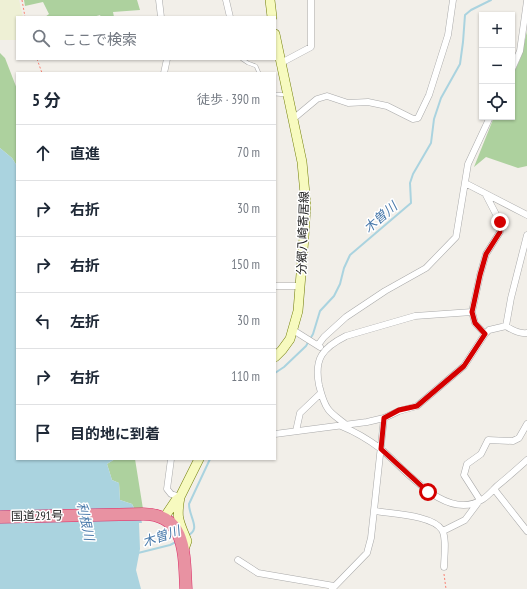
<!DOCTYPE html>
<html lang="ja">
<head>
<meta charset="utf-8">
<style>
  body { margin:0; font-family:"PT Sans Narrow","Noto Sans JP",sans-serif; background:#f6f6f7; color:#1f2937 }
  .controls { position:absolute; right:12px; top:12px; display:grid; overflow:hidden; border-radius:0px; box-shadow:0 1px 3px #0004 }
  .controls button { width:36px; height:36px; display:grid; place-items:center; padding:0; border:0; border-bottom:1px solid #e0e1e3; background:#fff; color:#1f2937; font:20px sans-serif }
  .stop { position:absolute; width:12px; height:12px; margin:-9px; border:3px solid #d40000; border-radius:50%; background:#fff }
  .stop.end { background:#d40000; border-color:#fff; box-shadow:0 1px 4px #0008 }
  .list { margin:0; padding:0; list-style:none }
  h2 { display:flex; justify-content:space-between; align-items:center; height:52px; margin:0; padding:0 16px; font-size:17px }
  h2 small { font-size:13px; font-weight:400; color:#747a83 }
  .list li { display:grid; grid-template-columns:26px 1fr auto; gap:12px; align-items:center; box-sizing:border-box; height:56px; padding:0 16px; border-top:1px solid #e0e1e3 }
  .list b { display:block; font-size:15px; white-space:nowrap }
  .list em { font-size:13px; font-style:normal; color:#747a83 }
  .icon { flex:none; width:22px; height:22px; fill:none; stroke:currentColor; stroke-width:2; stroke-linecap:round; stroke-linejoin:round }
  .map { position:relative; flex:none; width:527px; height:589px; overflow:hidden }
  .search { position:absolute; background:#fff; box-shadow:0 1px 3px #0004; left:16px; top:16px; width:260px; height:44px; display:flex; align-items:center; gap:10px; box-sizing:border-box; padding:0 14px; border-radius:0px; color:#747a83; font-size:15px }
  .panel { position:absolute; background:#fff; box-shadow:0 1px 3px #0004; left:16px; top:72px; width:260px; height:388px; border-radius:0px }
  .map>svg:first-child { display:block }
  .farmland { fill:#eef0d5 }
  .forest { fill:#add19e }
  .water { fill:#aad3df }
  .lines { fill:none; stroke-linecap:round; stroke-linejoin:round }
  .stream { stroke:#aad3df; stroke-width:2 }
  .lane-casing { stroke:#a9a9a9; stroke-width:4 }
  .street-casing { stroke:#a9a9a9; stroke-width:7 }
  .secondary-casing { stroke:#707d05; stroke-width:10 }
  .highway-casing { stroke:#dc2a67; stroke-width:13 }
  .path { stroke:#fa8072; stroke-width:1; stroke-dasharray:2 2; stroke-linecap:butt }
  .lane { stroke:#fff; stroke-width:3 }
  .street { stroke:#fff; stroke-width:6 }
  .secondary { stroke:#f7fabf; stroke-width:9 }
  .highway { stroke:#e892a2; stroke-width:12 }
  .route { stroke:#d40000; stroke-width:5 }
  .labels { text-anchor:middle; stroke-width:3; stroke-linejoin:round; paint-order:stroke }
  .street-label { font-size:12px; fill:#222; stroke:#fff }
  .water-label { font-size:13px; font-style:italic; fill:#4a7aab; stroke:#fff }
</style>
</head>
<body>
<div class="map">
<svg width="527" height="589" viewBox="0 0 527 589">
  <rect width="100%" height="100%" fill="#f2efe9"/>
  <!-- farmland -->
  <path class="farmland" d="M0,0H19L23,17H17V40H0Z"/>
  <!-- forest -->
  <path class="forest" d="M24,0H137L140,10L113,12L114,17H101L100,15L93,17H45L49,14L43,2L25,6Z
    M527,31V166L518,168L486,157L474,167L494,117H512V77L521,57Z
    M0,53L5,58L17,89V166L12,158L0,148Z
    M115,459H135L143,509L134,508L132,504L120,500L119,483L112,480L107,464Z"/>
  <!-- water -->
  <path class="water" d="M0,148L12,158L17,166V459H115L107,464L112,480L119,483L120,500L132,504L134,508L139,509L142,523H139L140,549L136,570L141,589H0Z"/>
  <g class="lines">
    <!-- stream -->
    <path class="stream" d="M275,373L284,367L306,346L313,334L320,311L334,296L340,284L344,268L350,255L411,203L410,183L413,174L431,143L434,119L441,98L460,64L463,42L465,15L471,10L491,0
      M187,536C202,529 189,518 189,504L210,459
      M138,553L170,545L176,542"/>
    <defs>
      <path id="lane" d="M242,59L248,63L256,66L259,73
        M275,94L287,95"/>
      <path id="street" d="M159,0L161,17
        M226,0L230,17
        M281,63L311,47V0
        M512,69L520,51L527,1
        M164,73L167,59
        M293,119L317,99L327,96L348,103L368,102L387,106L413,119L418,118L429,95L448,35L453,0
        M465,183L527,215
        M275,286H300
        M472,312L475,323L485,334
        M506,326L511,298L527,235
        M293,330L320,347
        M318,345L324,337L346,317L385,291L426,268L456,237L468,164L490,117
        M346,425C341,420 332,415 328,409C323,402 321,393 319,385C314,359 322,348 346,336L415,316L472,312L480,275L486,254L500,232V222L486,195
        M341,426C356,432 369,440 381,449C406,470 447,523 483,499C488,496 493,490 497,486C507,478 517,469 527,460
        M296,431L300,413L321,393
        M275,434L367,422L384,418L399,411L417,406L464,366L485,334L489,330L506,326C512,330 519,334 527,333
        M171,459L167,489L171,494L180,497
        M494,489L527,531
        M375,511C392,514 433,515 442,530C447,538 444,558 444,567
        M443,531L465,520L480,500L464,475L467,464L481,454L488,440L513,441L519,438L527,424
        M238,560L258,573L334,586
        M332,589L367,553L371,538L384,418"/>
      <path id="secondary" d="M270,0L272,17
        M275,34L302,162L306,205L304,237L298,311L290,339L282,350L275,357
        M180,497C176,519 179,521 187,541L183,552
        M164,518L176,500L180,497L199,459"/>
      <path id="highway" d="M0,517L143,514C187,514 184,556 186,589"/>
    </defs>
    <!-- lane casing -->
    <use href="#lane" class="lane-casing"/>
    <!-- street casing -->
    <use href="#street" class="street-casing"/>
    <!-- secondary casing -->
    <use href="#secondary" class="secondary-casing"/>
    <!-- highway casing -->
    <use href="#highway" class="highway-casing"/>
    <!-- path -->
    <path class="path" d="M22,0L25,17
      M37,59L42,73
      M444,574L446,589"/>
    <!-- lane -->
    <use href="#lane" class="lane"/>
    <!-- street -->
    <use href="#street" class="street"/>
    <!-- secondary -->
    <use href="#secondary" class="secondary"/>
    <!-- highway -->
    <use href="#highway" class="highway"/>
  </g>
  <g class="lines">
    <!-- route -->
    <path class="route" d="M428,492L381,449L384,418L399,410L417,406L464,366L485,334L475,323L472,312L480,275L486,254L500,232V222"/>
  </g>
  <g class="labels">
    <!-- street labels -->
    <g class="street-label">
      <text transform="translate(303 233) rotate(-88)" y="4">分郷八崎寄居線</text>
      <text transform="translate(37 516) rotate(-1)" y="4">国道291号</text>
    </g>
    <!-- water labels -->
    <g class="water-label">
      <text transform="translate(380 217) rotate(-41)" y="5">木曽川</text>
      <text transform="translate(86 521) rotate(78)" y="5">利根川</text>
      <text transform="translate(161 536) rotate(-19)" y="5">木曽川</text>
    </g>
  </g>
</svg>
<div class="controls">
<button>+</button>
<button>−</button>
<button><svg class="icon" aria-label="locate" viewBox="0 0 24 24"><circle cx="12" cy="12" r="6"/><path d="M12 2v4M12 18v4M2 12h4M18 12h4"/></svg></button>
</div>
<div class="stop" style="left:428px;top:492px"></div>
<div class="stop end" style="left:500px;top:222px"></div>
<div class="search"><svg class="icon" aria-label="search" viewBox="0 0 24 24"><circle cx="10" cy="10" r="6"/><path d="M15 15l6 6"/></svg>ここで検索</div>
<section class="panel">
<h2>5 分<small>徒歩 · 390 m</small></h2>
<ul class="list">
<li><svg class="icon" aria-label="ahead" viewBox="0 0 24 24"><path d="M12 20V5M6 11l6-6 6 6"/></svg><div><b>直進</b></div><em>70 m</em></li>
<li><svg class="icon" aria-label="right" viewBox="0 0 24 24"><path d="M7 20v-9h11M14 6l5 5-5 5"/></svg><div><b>右折</b></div><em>30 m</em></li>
<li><svg class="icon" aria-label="right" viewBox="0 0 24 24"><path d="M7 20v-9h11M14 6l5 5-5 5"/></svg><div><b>右折</b></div><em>150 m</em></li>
<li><svg class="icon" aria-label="left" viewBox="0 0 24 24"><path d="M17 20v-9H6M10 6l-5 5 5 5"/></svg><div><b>左折</b></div><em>30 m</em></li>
<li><svg class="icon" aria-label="right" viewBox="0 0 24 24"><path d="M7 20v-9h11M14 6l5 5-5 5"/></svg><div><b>右折</b></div><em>110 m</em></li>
<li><svg class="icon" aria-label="arrive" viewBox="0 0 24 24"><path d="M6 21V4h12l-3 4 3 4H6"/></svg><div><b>目的地に到着</b></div></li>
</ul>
</section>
</div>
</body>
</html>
